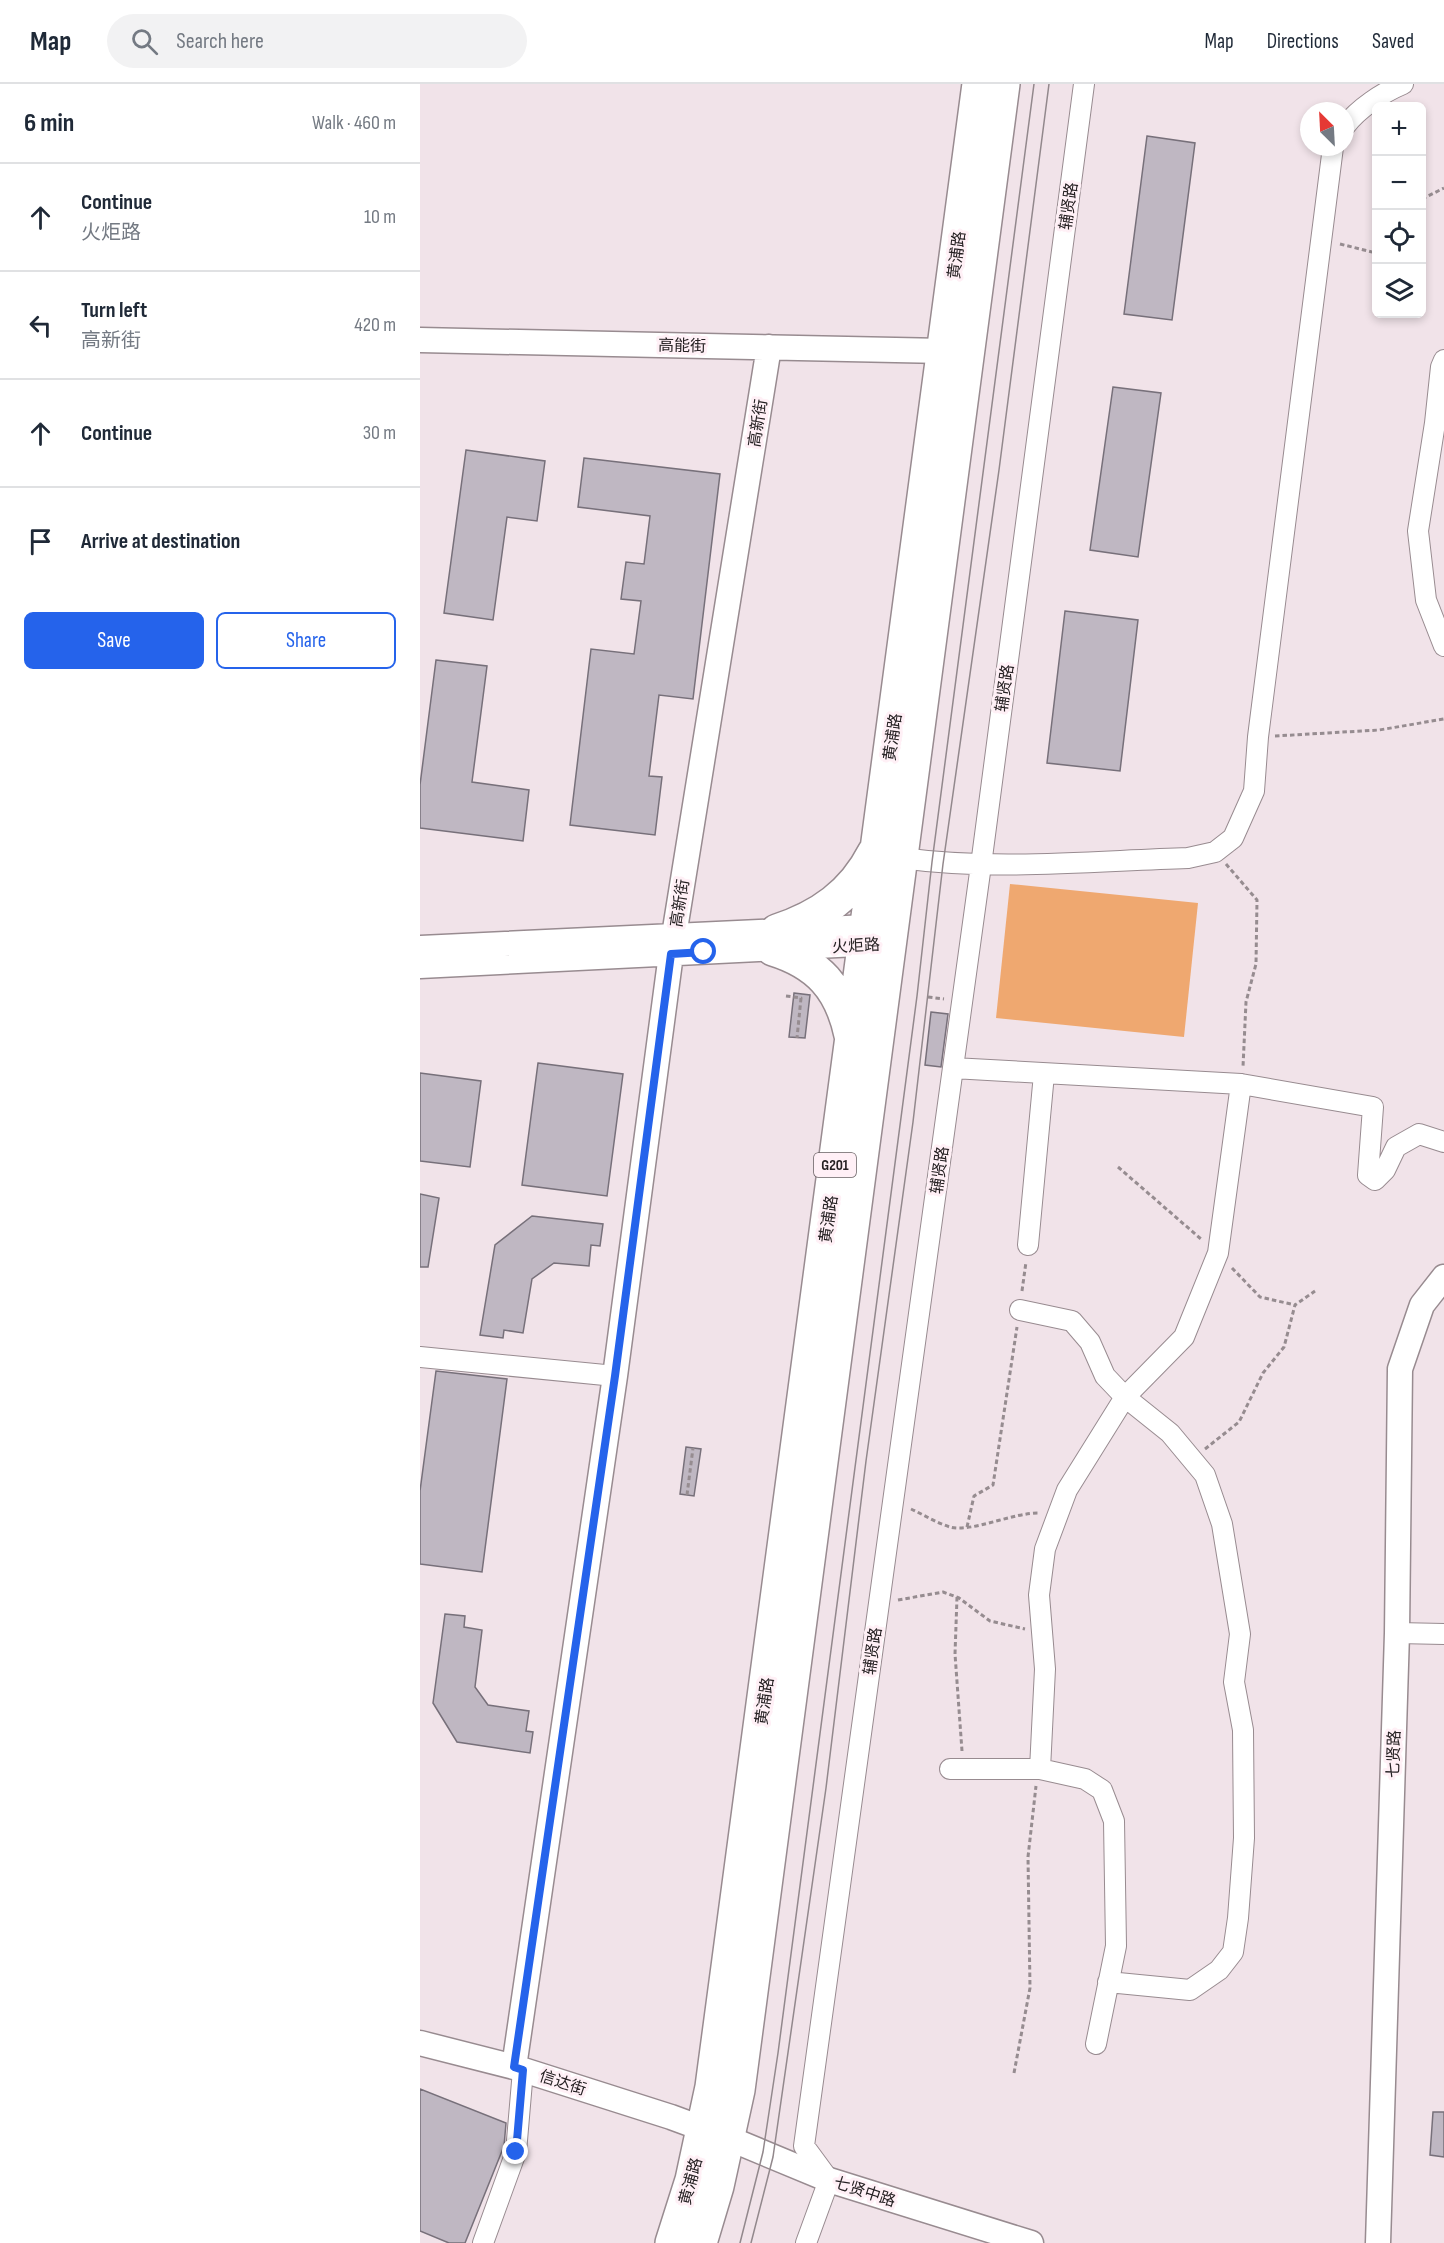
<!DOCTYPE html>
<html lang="en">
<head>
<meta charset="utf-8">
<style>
  body { margin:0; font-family:"Sofia Sans Condensed","Noto Sans SC",sans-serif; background:#f2f2f3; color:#1f2937 }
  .controls { position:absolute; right:18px; top:18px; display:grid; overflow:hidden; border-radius:9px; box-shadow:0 3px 9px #0003 }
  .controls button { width:54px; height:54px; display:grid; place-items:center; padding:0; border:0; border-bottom:2px solid #e0e1e3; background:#fff; color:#1f2937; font:30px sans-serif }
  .compass { position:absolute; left:880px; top:18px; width:54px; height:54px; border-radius:50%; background:#fff; box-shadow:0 3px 9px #0003; rotate:336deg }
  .stop { position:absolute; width:18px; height:18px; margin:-14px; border:4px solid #2563eb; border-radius:50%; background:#fff }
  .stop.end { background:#2563eb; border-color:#fff; box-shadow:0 2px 6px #0008 }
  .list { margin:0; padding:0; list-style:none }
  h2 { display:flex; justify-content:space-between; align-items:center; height:78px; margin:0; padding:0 24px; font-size:26px }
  h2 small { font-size:20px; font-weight:400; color:#747a83 }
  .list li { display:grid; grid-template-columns:39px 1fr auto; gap:18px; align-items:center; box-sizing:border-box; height:108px; padding:0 24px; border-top:2px solid #e0e1e3 }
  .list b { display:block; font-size:22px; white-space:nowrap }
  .list p { margin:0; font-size:20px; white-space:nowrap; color:#747a83 }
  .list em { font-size:20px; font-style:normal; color:#747a83 }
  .actions { display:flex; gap:12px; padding:18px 24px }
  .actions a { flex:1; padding:14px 0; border:2px solid #2563eb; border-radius:9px; text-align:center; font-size:21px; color:#2563eb }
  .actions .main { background:#2563eb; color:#fff }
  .icon { flex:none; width:33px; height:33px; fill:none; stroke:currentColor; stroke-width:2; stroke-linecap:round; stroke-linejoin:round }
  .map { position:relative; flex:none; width:1024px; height:2159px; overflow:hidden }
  header { display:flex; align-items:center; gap:36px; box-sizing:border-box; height:84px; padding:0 30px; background:#fff; border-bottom:2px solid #e0e1e3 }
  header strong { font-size:28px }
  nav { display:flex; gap:33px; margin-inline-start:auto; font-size:21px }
  .search { width:420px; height:54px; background:#f2f2f3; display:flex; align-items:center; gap:15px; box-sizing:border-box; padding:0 21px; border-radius:33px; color:#747a83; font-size:22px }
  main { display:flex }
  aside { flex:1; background:#fff }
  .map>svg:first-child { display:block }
  .green { fill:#efa870 }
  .building { fill:#bfb7c2; stroke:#77707a; stroke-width:1.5 }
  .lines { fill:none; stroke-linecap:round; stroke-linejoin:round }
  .minor-casing { stroke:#988b90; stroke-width:22 }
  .tertiary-casing { stroke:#988b90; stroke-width:27 }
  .trunk-casing { stroke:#988b90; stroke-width:36 }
  .path { stroke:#968c90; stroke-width:3; stroke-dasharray:4.5 3; stroke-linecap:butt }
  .minor { stroke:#fff; stroke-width:20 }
  .tertiary { stroke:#fff; stroke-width:24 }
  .trunk { stroke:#fff; stroke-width:33 }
  .tram { stroke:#92888c; stroke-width:1.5 }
  .route { stroke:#2563eb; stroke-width:8 }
  .labels { text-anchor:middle; stroke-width:6; stroke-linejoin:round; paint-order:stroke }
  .shield { fill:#fff0f6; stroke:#675f62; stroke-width:1.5 }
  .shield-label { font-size:15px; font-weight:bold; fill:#262123 }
  .street-label { font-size:16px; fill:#262123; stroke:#fff0f6 }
</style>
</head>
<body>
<header>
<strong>Map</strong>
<div class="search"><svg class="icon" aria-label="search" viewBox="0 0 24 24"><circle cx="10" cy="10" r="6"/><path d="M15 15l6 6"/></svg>Search here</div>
<nav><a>Map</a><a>Directions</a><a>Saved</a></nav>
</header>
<main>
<aside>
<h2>6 min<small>Walk · 460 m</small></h2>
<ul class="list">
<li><svg class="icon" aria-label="ahead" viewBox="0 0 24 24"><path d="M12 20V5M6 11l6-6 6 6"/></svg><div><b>Continue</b><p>火炬路</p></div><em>10 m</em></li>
<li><svg class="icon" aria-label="left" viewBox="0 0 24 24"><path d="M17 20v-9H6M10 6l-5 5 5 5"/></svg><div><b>Turn left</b><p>高新街</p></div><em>420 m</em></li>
<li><svg class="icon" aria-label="ahead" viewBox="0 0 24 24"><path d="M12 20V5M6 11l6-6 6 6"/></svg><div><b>Continue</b></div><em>30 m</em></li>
<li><svg class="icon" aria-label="arrive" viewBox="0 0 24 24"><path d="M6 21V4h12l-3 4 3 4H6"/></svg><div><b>Arrive at destination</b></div></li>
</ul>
<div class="actions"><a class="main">Save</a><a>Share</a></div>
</aside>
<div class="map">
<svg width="1024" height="2159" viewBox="0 0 1024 2159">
  <rect width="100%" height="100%" fill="#f1e3e9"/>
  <!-- green -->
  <path class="green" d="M590,800L778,819L764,953L576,934Z"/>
  <!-- building -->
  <path class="building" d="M727,52L775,59L752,236L704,230Z
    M693,303L741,309L718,473L670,466Z
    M46,366L125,377L117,437L87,433L73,536L24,529Z
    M164,374L300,390L273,615L239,611L229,692L242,693L235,751L150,741L171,565L214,570L221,517L201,515L206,478L224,480L230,432L158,423Z
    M645,527L718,536L700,687L627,679Z
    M16,576L67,582L52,698L109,706L103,757L0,744V701Z
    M374,909L390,911L385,954L369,953Z
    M511,928L528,930L521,983L505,981Z
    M118,979L203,990L187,1112L102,1101Z
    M0,989L61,997L50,1083L0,1077Z
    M0,1110L19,1114L8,1183H0Z
    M112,1132L183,1140L180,1162L171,1161L169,1182L134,1179L112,1195L103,1249L84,1246L83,1254L60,1251L75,1161Z
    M16,1287L87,1295L62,1488L0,1480V1407Z
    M266,1363L281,1365L274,1412L260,1410Z
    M25,1530L45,1532L44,1543L62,1546L55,1603L68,1621L109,1627L106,1647L113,1648L110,1669L37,1658L13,1619Z
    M0,2005L86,2039L84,2062L45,2159H29L0,2147Z
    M1013,2028H1024V2073L1010,2071Z"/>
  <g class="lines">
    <defs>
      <path id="minor" d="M925,42C939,24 962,9 983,0
        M1024,276L1021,283L1015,339L998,447L1006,516L1024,562
        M481,774C576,787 672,777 768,774L795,768L813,754L834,707L838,653L913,63
        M533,984L821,1000L953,1023L948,1091L955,1096L965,1086L976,1063L999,1050L1024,1058
        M608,1161L624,990
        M600,1226L652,1237L670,1258L685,1292L705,1313L750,1349L785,1391L802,1440L820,1550L814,1598L823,1646L824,1754L818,1834L813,1868L799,1886L770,1906L688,1898
        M0,1273L195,1292
        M977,1549L1024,1550
        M530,1685H620L665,1695L682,1706L694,1737L696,1862L676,1960
        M620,1685L625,1585L619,1511L625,1465L647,1406L705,1313L764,1253L798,1169L821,1000
        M63,2159L96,2068L103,1986
        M386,2159L409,2096L384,2062L561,781L664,0"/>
      <path id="tertiary" d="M0,256L524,267
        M0,864L447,843L460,852
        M0,882L458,859
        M0,1959L94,1983L251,2033L308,2054L409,2096L611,2159
        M94,1983L195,1292L251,870L349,263
        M958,2159L977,1549L980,1285L1002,1221L1024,1193"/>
      <path id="trunk" d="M357,847C400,833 433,810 454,769
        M353,865C398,879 421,904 431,951
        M252,2159L272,2096L292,2003L559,0
        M280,2159L297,2102L318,2006L583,0"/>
    </defs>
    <!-- minor casing -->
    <use href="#minor" class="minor-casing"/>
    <!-- tertiary casing -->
    <use href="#tertiary" class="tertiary-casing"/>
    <!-- trunk casing -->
    <use href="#trunk" class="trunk-casing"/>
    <!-- path -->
    <path class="path" d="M1002,115L1024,104
      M920,160L956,169
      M855,652L959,646L1024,635
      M806,780L837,816L836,880L826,918L823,983
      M366,912L381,914L377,954
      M508,913L524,915
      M698,1083L781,1155
      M812,1184L840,1213L875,1221
      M602,1207L606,1178
      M785,1365L819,1338L843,1289L864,1263L875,1221L895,1207
      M267,1411L273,1364
      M491,1425C504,1431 517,1439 530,1443C551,1449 594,1428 620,1429
      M547,1443L554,1412L573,1401L597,1243
      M537,1513L535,1570L542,1667
      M478,1516L523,1508L539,1514L570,1537L605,1545
      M594,1989L610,1904L608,1773L616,1702"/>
    <!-- minor -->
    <use href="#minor" class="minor"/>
    <!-- tertiary -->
    <use href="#tertiary" class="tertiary"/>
    <!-- trunk -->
    <use href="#trunk" class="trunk"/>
    <!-- tram -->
    <path class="tram" d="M320,2159L343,2068L358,1969L497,912L512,778L614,0
      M331,2159L353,2073L406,1704L446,1377L493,1038L523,780L579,386L629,0"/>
  </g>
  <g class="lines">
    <!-- route -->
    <path class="route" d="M96,2068L103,1986L94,1983L195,1292L251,870L284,868"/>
  </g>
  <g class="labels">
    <!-- shield labels -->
    <rect class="shield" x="394" y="1069" width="42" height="24" rx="4.5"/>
    <g class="shield-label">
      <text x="415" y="1086">G201</text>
    </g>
    <!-- street labels -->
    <g class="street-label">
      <text transform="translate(648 122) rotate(-82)" y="6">辅贤路</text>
      <text transform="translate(536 171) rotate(-83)" y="6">黄浦路</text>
      <text transform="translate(262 261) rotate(1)" y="6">高能街</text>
      <text transform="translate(337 339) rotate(-81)" y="6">高新街</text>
      <text transform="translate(584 604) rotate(-82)" y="6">辅贤路</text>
      <text transform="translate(472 653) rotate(-82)" y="6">黄浦路</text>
      <text transform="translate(259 819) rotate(-81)" y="6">高新街</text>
      <text transform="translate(436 861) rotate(-3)" y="6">火炬路</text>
      <text transform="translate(519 1086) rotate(-82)" y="6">辅贤路</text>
      <text transform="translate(408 1135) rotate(-82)" y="6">黄浦路</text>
      <text transform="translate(452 1567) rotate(-82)" y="6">辅贤路</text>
      <text transform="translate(344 1617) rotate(-82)" y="6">黄浦路</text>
      <text transform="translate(973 1670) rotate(-88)" y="6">七贤路</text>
      <text transform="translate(143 1998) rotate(18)" y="6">信达街</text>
      <text transform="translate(270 2097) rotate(-75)" y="6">黄浦路</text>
      <text transform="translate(445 2107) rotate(18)" y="6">七贤中路</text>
    </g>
  </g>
</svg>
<div class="controls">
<button>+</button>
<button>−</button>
<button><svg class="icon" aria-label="locate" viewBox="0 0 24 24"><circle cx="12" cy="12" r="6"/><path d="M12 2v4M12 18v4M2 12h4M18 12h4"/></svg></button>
<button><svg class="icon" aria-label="layers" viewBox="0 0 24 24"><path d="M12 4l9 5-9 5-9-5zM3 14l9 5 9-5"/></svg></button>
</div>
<svg class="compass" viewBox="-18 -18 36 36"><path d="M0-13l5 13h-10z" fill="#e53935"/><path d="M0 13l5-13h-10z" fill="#747a83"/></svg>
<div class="stop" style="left:284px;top:868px"></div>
<div class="stop end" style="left:96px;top:2068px"></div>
</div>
</main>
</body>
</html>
